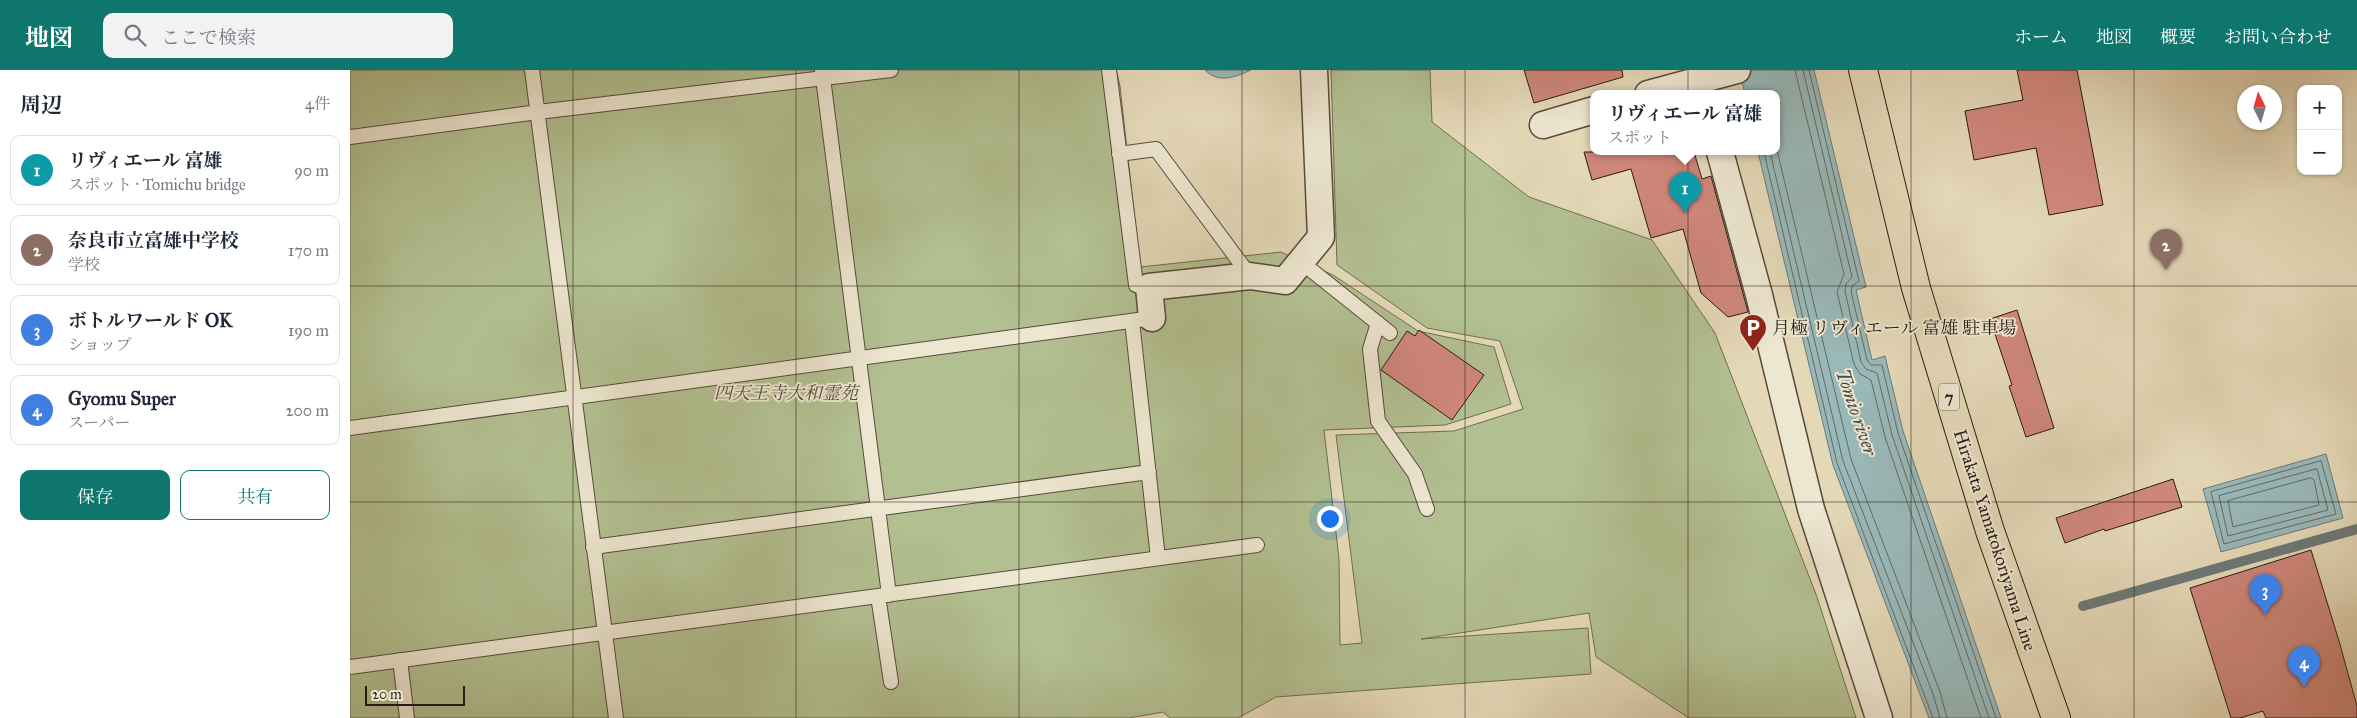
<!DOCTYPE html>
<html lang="ja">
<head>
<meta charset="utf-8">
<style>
  body { margin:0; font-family:"IM FELL Great Primer","Noto Serif JP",serif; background:#f2f2f3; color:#1f2937 }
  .controls { position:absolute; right:15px; top:15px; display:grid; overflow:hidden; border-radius:10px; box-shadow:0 1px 4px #0004 }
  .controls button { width:45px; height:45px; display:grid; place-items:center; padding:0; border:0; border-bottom:1px solid #e0e1e3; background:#fff; color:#1f2937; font:25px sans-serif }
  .compass { position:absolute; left:1887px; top:15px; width:45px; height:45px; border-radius:50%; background:#fff; box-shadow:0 1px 4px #0004; rotate:355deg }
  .scale { position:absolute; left:15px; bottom:12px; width:100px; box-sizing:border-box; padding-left:5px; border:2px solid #2a1b15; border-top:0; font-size:14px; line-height:18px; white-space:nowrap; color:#2a1b15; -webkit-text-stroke:4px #ede6d0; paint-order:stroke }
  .you { position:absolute; left:979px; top:448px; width:18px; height:18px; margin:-12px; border:4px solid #fff; border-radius:50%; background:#1a73e8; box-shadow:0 0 0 8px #1a73e833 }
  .badge { display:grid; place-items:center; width:32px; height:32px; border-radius:50%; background:#0f766e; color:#fff; font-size:16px; font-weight:700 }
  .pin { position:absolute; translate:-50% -41px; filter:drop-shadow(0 1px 2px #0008) }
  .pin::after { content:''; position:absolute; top:26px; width:18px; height:15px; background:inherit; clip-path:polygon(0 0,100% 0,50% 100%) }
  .popup { position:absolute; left:1240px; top:20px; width:190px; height:65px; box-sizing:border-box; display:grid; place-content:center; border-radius:10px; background:#fff; filter:drop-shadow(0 1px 4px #0005); font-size:16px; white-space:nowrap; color:#747a83 }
  .popup b { font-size:19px; color:#1f2937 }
  .popup::after { content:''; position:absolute; left:50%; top:100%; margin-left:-10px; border:10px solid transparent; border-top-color:#fff }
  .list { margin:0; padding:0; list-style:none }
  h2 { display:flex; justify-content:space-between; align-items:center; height:65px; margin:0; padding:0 20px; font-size:21px }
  h2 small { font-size:16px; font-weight:400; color:#747a83 }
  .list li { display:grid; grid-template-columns:32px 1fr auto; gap:15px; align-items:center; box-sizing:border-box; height:70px; margin:0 10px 10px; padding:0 10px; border:1px solid #e0e1e3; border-radius:10px }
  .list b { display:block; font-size:19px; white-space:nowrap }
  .list p { margin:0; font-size:16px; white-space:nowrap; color:#747a83 }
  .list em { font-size:16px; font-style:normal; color:#747a83 }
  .actions { display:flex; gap:10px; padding:15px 20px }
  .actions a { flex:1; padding:11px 0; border:1px solid #0f766e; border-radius:10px; text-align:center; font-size:18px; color:#0f766e }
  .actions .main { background:#0f766e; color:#fff }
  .icon { flex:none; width:28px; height:28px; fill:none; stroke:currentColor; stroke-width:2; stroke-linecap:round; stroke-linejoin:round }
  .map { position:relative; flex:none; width:2007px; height:648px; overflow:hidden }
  header { display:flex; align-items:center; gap:30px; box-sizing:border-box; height:70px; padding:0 25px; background:#0f766e; color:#fff }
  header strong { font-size:24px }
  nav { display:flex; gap:28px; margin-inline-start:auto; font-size:18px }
  .search { width:350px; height:45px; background:#f2f2f3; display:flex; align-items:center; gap:12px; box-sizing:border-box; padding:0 18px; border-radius:10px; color:#747a83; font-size:19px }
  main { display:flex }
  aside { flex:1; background:#fff }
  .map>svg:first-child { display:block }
  .green { fill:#b2bf90; stroke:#6e6d52 }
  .water { fill:#99b8b8; stroke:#6d7977 }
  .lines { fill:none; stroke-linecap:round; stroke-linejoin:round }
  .shore { stroke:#626a66; stroke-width:1 }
  .stream { stroke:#6d7977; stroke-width:10 }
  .building { fill:#cf877b; stroke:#2a1b15 }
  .lane-casing { stroke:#584a3e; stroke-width:16 }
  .street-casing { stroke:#584a3e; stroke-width:29 }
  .primary-casing { stroke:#2a1b15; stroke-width:30 }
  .lane { stroke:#ede6d0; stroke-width:14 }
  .street { stroke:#ede6d0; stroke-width:26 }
  .primary { stroke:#e4d8b7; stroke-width:28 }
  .grid { fill:none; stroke:#2a1b15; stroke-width:1; stroke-opacity:0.55 }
  .labels { text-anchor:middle; stroke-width:4; stroke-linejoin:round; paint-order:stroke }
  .shield { fill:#ede6d0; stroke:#64584d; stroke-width:1 }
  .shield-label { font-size:16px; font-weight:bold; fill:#2a1b15 }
  .poi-label { font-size:18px; fill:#2a1b15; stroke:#ede6d0; text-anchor:start }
  .park-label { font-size:18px; font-style:italic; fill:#534c3a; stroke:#ede6d0 }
  .street-label { font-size:18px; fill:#2a1b15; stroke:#ede6d0 }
  .water-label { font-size:19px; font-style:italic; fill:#4b4a46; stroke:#ede6d0 }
</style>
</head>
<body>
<header>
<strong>地図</strong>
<div class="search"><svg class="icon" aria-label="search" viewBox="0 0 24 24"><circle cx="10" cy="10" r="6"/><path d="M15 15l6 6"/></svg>ここで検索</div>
<nav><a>ホーム</a><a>地図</a><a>概要</a><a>お問い合わせ</a></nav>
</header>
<main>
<aside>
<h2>周辺<small>4件</small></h2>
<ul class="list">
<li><span class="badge" style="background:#0f9aa8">1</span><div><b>リヴィエール 富雄</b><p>スポット · Tomichu bridge</p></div><em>90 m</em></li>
<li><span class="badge" style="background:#8d6e63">2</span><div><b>奈良市立富雄中学校</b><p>学校</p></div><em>170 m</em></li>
<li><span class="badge" style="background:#3f7fe0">3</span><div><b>ボトルワールド OK</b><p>ショップ</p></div><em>190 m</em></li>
<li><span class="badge" style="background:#3f7fe0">4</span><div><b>Gyomu Super</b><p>スーパー</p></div><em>200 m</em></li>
</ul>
<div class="actions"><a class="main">保存</a><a>共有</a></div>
</aside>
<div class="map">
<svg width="2007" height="648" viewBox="0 0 2007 648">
  <rect width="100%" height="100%" fill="#e4d8b7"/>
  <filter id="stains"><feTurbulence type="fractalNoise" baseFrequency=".004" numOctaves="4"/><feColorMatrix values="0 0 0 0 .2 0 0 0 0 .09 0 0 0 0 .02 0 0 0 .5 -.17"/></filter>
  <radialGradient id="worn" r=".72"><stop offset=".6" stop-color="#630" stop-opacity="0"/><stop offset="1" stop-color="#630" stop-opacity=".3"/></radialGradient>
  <!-- green -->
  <path class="green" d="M0,0H766L770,16L790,197L931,182L983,205L1068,261L1144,277L1161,334L1095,355L974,360L989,489L990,575L1012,573L986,365L1104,361L1173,339L1150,271L1077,258L987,195L981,0H1080L1082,52L1179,127L1302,170L1365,263L1467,527L1506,648H1339L1246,587L1239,543L1071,569L1238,558L1241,604L926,627L888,648H820L813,642L779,648H0Z"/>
  <!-- water -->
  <path class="water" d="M855,0H901C885,7 869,14 855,0Z
    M1389,0H1464L1516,217L1506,220L1522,290L1535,286L1553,361L1651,648H1579L1483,395L1408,82H1426V24H1395Z
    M1976,384L1993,448L1871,482L1853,419Z"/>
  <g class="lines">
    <!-- shore -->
    <path class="shore" d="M1445,0L1494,204L1487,222L1504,294L1510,304L1521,310L1535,367L1631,648
      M1453,0L1502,207L1496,214L1495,221L1511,292L1516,299L1527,303L1542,365L1639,648
      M1459,0L1509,211L1502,216L1501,221L1517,290L1521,295H1532L1548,363L1646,648
      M1426,76L1501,389L1590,622L1597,648
      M1414,82L1487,393L1583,648
      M1420,82L1493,391L1583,624L1590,648
      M1971,391L1986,444L1874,474L1861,422Z
      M1967,399L1978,440L1878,466L1869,426Z
      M1961,408L1964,410L1969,435L1883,457L1878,431Z"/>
    <!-- stream -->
    <path class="stream" d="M1733,536L2007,459"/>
  </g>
  <!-- building -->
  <path class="building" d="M1174,0H1272L1273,7L1184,33Z
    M1667,0H1727L1753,135L1699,145L1686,78L1624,90L1615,41L1673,30Z
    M1234,82H1344L1352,109L1361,106L1398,242L1378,247L1351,223L1333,159L1301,168L1281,99L1242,110Z
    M1667,240L1704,358L1676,367L1659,316L1662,315L1640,249Z
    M1069,260L1134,305L1102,350L1031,300L1057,261L1065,266Z
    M1823,409L1832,437L1755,461L1754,459L1715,473L1706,448Z
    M1961,480L1989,571L2007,636V648H1916L1913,641L1890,648H1881L1840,518Z"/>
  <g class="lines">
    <defs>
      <path id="lane" d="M182,0L266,648
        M472,0L539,525
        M759,0L786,215L799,217
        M0,67L188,42L541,0
        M769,84L806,79L900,206
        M951,192L1040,263
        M782,251L808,488
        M1028,253L1020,279L1028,351L1065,404L1077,439
        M0,358L802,248
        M243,477L799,402
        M528,526L541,612
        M50,590L57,648
        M0,597L907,475"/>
      <path id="street" d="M1298,24L1387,0
        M1193,55L1244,40
        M1370,82L1409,225L1461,439L1529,648
        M802,248L799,217L900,206L935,211L971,167L964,0"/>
      <path id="primary" d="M1513,0L1566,218L1640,461L1706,648"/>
    </defs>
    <!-- lane casing -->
    <use href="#lane" class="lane-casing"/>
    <!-- street casing -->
    <use href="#street" class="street-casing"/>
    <!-- primary casing -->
    <use href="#primary" class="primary-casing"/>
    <!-- lane -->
    <use href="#lane" class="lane"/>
    <!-- street -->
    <use href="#street" class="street"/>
    <!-- primary -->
    <use href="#primary" class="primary"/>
  </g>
  <!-- grid -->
  <path class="grid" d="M223,0V648M446,0V648M669,0V648M892,0V648M1115,0V648M1338,0V648M1561,0V648M1784,0V648M0,216H2007M0,432H2007"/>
  <!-- icons -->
  <defs>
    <symbol id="parking-pin" viewBox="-11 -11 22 30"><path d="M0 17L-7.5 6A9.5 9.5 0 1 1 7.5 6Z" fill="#8f2418" stroke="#ede6d0"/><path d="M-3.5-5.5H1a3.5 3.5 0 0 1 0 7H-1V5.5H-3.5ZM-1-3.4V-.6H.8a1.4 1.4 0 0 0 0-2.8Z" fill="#fff"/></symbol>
  </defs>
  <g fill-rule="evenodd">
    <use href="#parking-pin" x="1387" y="242" width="32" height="43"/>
  </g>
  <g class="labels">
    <!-- shield labels -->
    <rect class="shield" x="1589" y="313.5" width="20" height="27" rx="4"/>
    <g class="shield-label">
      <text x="1599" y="333">7</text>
    </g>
    <!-- poi labels -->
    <g class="poi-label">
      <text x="1422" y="264">月極 リヴィエール 富雄 駐車場</text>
    </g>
    <!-- park labels -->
    <g class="park-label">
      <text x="436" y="329">四天王寺大和霊苑</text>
    </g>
    <!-- street labels -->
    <g class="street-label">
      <text transform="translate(1645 470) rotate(72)" y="6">Hirakata Yamatokoriyama Line</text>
    </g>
    <!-- water labels -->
    <g class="water-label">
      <text transform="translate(1507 342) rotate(71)" y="7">Tomio river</text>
    </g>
  </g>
  <rect width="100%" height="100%" filter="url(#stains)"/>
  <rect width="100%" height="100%" fill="url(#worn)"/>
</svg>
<div class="controls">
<button>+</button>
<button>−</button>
</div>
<svg class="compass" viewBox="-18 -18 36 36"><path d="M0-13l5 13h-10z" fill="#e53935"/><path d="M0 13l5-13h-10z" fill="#747a83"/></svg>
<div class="scale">20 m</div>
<div class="you"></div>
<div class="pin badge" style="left:1335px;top:143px;background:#0f9aa8">1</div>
<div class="popup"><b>リヴィエール 富雄</b>スポット</div>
<div class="pin badge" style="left:1816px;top:200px;background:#8d6e63">2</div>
<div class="pin badge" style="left:1915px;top:545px;background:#3f7fe0">3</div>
<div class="pin badge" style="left:1954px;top:617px;background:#3f7fe0">4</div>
</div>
</main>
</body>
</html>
